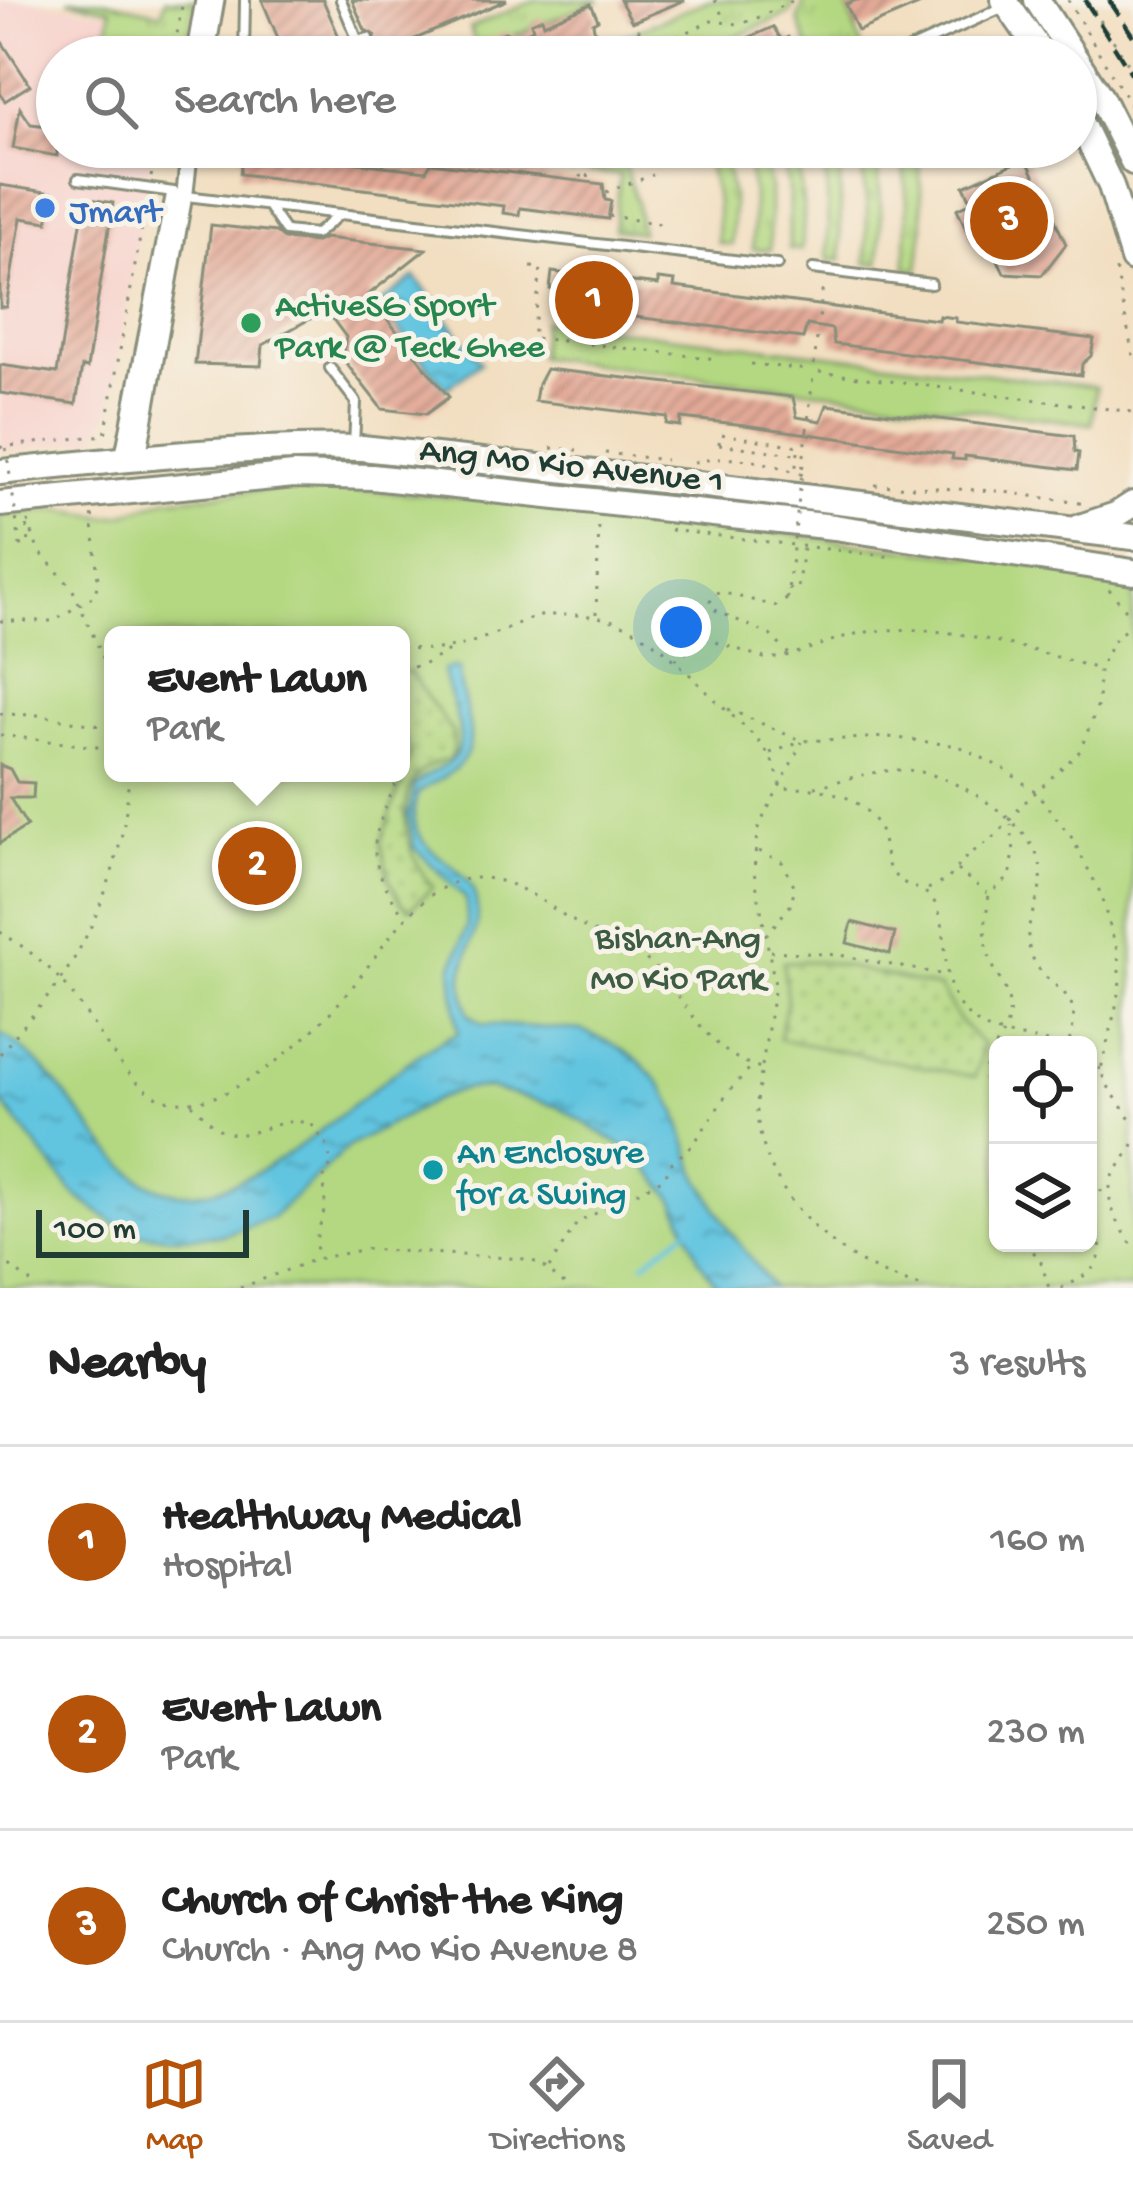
<!DOCTYPE html>
<html lang="en">
<head>
<meta charset="utf-8">
<style>
  body { margin:0; font-family:"Gochi Hand",sans-serif; background:#f2f2f2; color:#222 }
  .controls { position:absolute; right:36px; bottom:36px; display:grid; overflow:hidden; border-radius:18px; box-shadow:0 3px 9px #0004 }
  .controls button { width:108px; height:108px; display:grid; place-items:center; padding:0; border:0; border-bottom:3px solid #e0e0e0; background:#fff; color:#222; font:60px sans-serif }
  .scale { position:absolute; left:36px; bottom:30px; width:213px; box-sizing:border-box; padding-left:12px; border:6px solid #1f3d34; border-top:0; font-size:33px; line-height:42px; white-space:nowrap; color:#1f3d34; -webkit-text-stroke:9px #f7f3e8; paint-order:stroke }
  .you { position:absolute; left:681px; top:627px; width:42px; height:42px; margin:-30px; border:9px solid #fff; border-radius:50%; background:#1a73e8; box-shadow:0 0 0 18px #1a73e833 }
  .badge { display:grid; place-items:center; width:78px; height:78px; border-radius:50%; background:#b45309; color:#fff; font-size:39px; font-weight:700 }
  .pin { position:absolute; translate:-50% -50%; border:6px solid #fff; box-shadow:0 3px 12px #0006 }
  .popup { position:absolute; left:104px; top:626px; width:306px; height:156px; box-sizing:border-box; display:grid; place-content:center; border-radius:18px; background:#fff; filter:drop-shadow(0 3px 9px #0005); font-size:39px; white-space:nowrap; color:#767676 }
  .popup b { font-size:45px; color:#222 }
  .popup::after { content:''; position:absolute; left:50%; top:100%; margin-left:-24px; border:24px solid transparent; border-top-color:#fff }
  .list { margin:0; padding:0; list-style:none }
  h2 { display:flex; justify-content:space-between; align-items:center; height:156px; margin:0; padding:0 48px; font-size:51px }
  h2 small { font-size:39px; font-weight:400; color:#767676 }
  .list li { display:grid; grid-template-columns:78px 1fr auto; gap:36px; align-items:center; box-sizing:border-box; height:192px; padding:0 48px; border-top:3px solid #e0e0e0 }
  .list b { display:block; font-size:45px; white-space:nowrap }
  .list p { margin:0; font-size:39px; white-space:nowrap; color:#767676 }
  .list em { font-size:39px; font-style:normal; color:#767676 }
  .icon { flex:none; width:66px; height:66px; fill:none; stroke:currentColor; stroke-width:2; stroke-linecap:round; stroke-linejoin:round }
  .map { position:relative; flex:none; width:1133px; height:1288px; overflow:hidden }
  .search { position:absolute; background:#fff; box-shadow:0 3px 9px #0004; left:36px; right:36px; top:36px; height:132px; display:flex; align-items:center; gap:30px; box-sizing:border-box; padding:0 42px; border-radius:66px; color:#767676; font-size:45px }
  .sheet { height:732px; background:#fff }
  nav { display:flex; justify-content:space-around; align-items:center; box-sizing:border-box; height:168px; border-top:3px solid #e0e0e0; background:#fff; font-size:33px; color:#767676 }
  nav a { display:grid; justify-items:center; gap:6px }
  nav .on { color:#b45309 }
  .map>svg:first-child { display:block }
  .built { fill:#f7d0ca }
  .grass { fill:url(#grass-tufts); stroke:#6a8a5a; stroke-width:3 }
  .park { fill:#b4d881; stroke:#6a8a5a; stroke-width:3; fill-rule:evenodd }
  .garden { fill:url(#garden-dots); stroke:#6a8a5a; stroke-width:3 }
  .water { fill:url(#water-ripples); stroke:#40818a; stroke-width:3 }
  .lines { fill:none; stroke-linecap:round; stroke-linejoin:round }
  .stream { stroke:#62c5e0; stroke-width:4.5 }
  .building { fill:url(#building-hatch) }
  .service-casing { stroke:#888e7a; stroke-width:14 }
  .minor-casing { stroke:#888e7a; stroke-width:21 }
  .primary-casing { stroke:#888e7a; stroke-width:30 }
  .path { stroke:#888e7a; stroke-width:3; stroke-dasharray:3 9; stroke-linecap:butt }
  .service { stroke:#fff; stroke-width:8 }
  .minor { stroke:#fff; stroke-width:15 }
  .primary { stroke:#fff; stroke-width:24 }
  .rail { stroke:#1f3d34; stroke-width:4.5; stroke-dasharray:18 9; stroke-linecap:butt }
  .path-bridge { stroke:#888e7a; stroke-width:3; stroke-dasharray:3 9; stroke-linecap:butt }
  .shop-dot { fill:#3f7fe0; stroke:#f7f3e8; stroke-width:4.5 }
  .leisure-dot { fill:#2e9e5b; stroke:#f7f3e8; stroke-width:4.5 }
  .culture-dot { fill:#0f9aa8; stroke:#f7f3e8; stroke-width:4.5 }
  .labels { text-anchor:middle; stroke-width:10; stroke-linejoin:round; paint-order:stroke }
  .shop-label { font-size:36px; fill:#366cbe; stroke:#f7f3e8; text-anchor:start }
  .leisure-label { font-size:36px; fill:#27864d; stroke:#f7f3e8; text-anchor:start }
  .street-label { font-size:36px; fill:#1f3d34; stroke:#f7f3e8 }
  .park-label { font-size:36px; fill:#3d5c43; stroke:#f7f3e8 }
  .culture-label { font-size:36px; fill:#0d838f; stroke:#f7f3e8; text-anchor:start }
</style>
</head>
<body>
<div class="map">
<svg width="1133" height="1288" viewBox="0 0 1133 1288">
  <defs>
    <pattern id="grass-tufts" width="24" height="20" patternUnits="userSpaceOnUse" patternTransform="scale(3)"><rect width="24" height="20" fill="#b4d881"/><path d="M3 7l-1-3M5 7V3M7 7l1-3M15 17l-1-3M17 17v-4M19 17l1-3" fill="none" stroke="#9aba70"/></pattern>
    <pattern id="garden-dots" width="8" height="8" patternUnits="userSpaceOnUse" patternTransform="scale(3)"><rect width="8" height="8" fill="#b4d881"/><path d="M2 2h.1M6 6h.1" fill="none" stroke="#9aba70" stroke-width="1.8" stroke-linecap="round"/></pattern>
    <pattern id="water-ripples" width="26" height="14" patternUnits="userSpaceOnUse" patternTransform="scale(3)"><rect width="26" height="14" fill="#62c5e0"/><path d="M2 4q2-2 4 0t4 0M15 11q2-2 4 0t4 0" fill="none" stroke="#50a1b6"/></pattern>
    <pattern id="building-hatch" width="6" height="6" patternUnits="userSpaceOnUse" patternTransform="scale(3)"><rect width="6" height="6" fill="#e3a997"/><path d="M-1 1l2-2M0 6l6-6M5 7l2-2" fill="none" stroke="#b78b7c"/></pattern>
  </defs>
  <rect width="100%" height="100%" fill="#f7f3e8"/>
  <filter id="ink" filterUnits="userSpaceOnUse"><feTurbulence type="fractalNoise" baseFrequency=".00833" numOctaves="2"/><feDisplacementMap in="SourceGraphic" scale="24" xChannelSelector="R" yChannelSelector="G"/><feConvolveMatrix kernelMatrix="1 2 1 2 8 2 1 2 1" color-interpolation-filters="sRGB"/></filter>
  <filter id="wash" filterUnits="userSpaceOnUse"><feTurbulence type="fractalNoise" baseFrequency=".004" numOctaves="4" result="noise"/><feDisplacementMap in="SourceGraphic" scale="48" xChannelSelector="R" yChannelSelector="G"/><feGaussianBlur stdDeviation="2.7" result="paint"/><feColorMatrix in="noise" values="0 0 0 0 0 0 0 0 0 0 0 0 0 0 0 0 0 1.4 0 .05"/><feComposite in="paint" operator="in"/></filter>
  <g filter="url(#wash)">
    <rect width="100%" height="100%" fill="#f2dec0"/>
    <!-- built -->
    <path class="built" d="M0,0H32L172,24L167,57H57V147H152L110,414L94,439L0,452Z"/>
    <!-- grass -->
    <path class="grass" d="M68,0H99L162,13L165,0H195L185,57H136L140,33L124,30L122,37L110,36L104,57L111,9Z
      M535,0H600L478,50L470,28Z
      M709,0H795L789,14L688,57H574Z
      M805,0H845L865,57H806L811,54L798,19Z
      M438,147H619L637,204L641,233L614,229L620,175L437,151Z
      M722,147L733,201L732,245L718,243L717,203L705,149Z
      M743,147H761L770,188V250L753,249V191Z
      M781,147H797L804,215L802,250L789,249V194Z
      M821,147H837L840,161L841,260H828L827,185Z
      M859,147H874C882,187 883,224 879,264L866,263L867,208Z
      M901,147H918L919,151L923,228L918,270L906,268L907,201Z"/>
    <!-- park -->
    <path class="park" d="M543,321L1096,387L1092,424L539,357Z
      M298,487C486,494 675,519 862,544C948,555 1051,560 1133,584V1288H0V515L58,510L106,517L123,515L166,499ZM113,635H401V773H113ZM998,1045H1088V1243H998Z"/>
    <!-- garden -->
    <path class="garden" d="M409,671L453,734L454,751L448,760C386,770 401,853 433,887L410,909L401,902L389,879L381,843L410,754L401,723V675Z
      M804,961L830,963L940,988L958,1019L983,1045L975,1077L779,1039L787,1001L783,962Z"/>
    <!-- water -->
    <path class="water" d="M415,277L481,362L446,389L379,304Z
      M455,668L459,670C459,699 484,741 459,765C448,777 431,783 418,793C398,853 459,854 474,893C485,924 466,946 463,976C462,989 466,1001 469,1014L483,1024L581,1030L612,1043L639,1061L661,1084L677,1112L696,1172L729,1230L773,1288H719L699,1260L675,1201L638,1156L559,1107L488,1088L464,1089L437,1099L349,1146L272,1218L222,1235L177,1237L128,1233L75,1195L0,1100V1033C58,1067 83,1130 133,1173C228,1256 372,1066 458,1033L452,969L467,926L466,899L414,847L408,815L415,785C425,775 437,771 448,763C476,743 446,697 443,670Z"/>
    <g class="lines">
      <!-- stream -->
      <path class="stream" d="M644,1263L688,1229"/>
    </g>
    <g id="blocks">
      <!-- building -->
      <path class="building" d="M262,0H323L339,37L286,57Z
        M352,0H507L375,56L371,46L375,35L365,30Z
        M620,0H685L632,22Z
        M856,0H930L858,31L846,4Z
        M591,4L598,20L593,23L596,40L556,57H467L490,47L494,37L505,32L515,37L533,29L531,23L542,18L544,24Z
        M773,27L782,40L788,37L796,54L704,57Z
        M0,39L30,85L5,101L0,93Z
        M20,108L31,124L57,127V156L13,148Z
        M262,147H281L280,154L426,171L431,163L603,184L605,200L611,201L608,219L520,208L519,215L503,213L504,206L240,174L243,150L262,152Z
        M1026,158L1066,244L1042,275L1004,273L986,234L972,241L957,209L972,202L964,186Z
        M0,185L52,193L48,222L21,218L6,307H0Z
        M85,198L113,203L87,368L82,367L76,404L0,393V365L57,373Z
        M211,225L276,232L284,239L316,242L325,238L426,249L368,295L449,397L426,414L382,409L342,358L346,337L326,310L263,345L261,366L195,364Z
        M552,272L658,285V279L675,281L674,287L938,320L939,316L956,318V322L1094,339L1091,356L1082,364L1081,375L834,344L832,329L807,325L803,338L555,307L554,290L550,289Z
        M546,369L793,397L797,417L821,421L827,405L1074,436L1075,452L1079,453L1077,470L965,456V460L952,459L953,454L737,424L681,418L680,426L666,424L667,417L535,401L538,384Z
        M0,765L10,769L17,782L34,783L33,798H10L27,826L0,843Z
        M852,922L895,933L890,954L847,943Z"/>
    </g>
  </g>
  <g filter="url(#ink)">
    <use href="#blocks" fill-opacity="0" stroke="#888e7a" stroke-width="3"/>
    <g class="lines">
      <defs>
        <path id="service" d="M341,0L358,41L368,38
          M244,57L245,0
          M892,57L1006,6
          M646,157L672,147
          M78,179L174,192
          M186,196L777,265
          M268,206L285,231L316,234L340,214
          M813,269L931,284
          M330,368L356,402L354,446"/>
        <path id="minor" d="M194,57L204,0
          M206,57L216,0
          M185,192L190,147
          M138,457L183,201
          M123,459L174,197"/>
        <path id="primary" d="M1004,0L1044,57
          M1037,0L1101,98L1133,162
          M1076,113L1111,186L1133,259
          M0,472C120,460 241,445 362,448L698,484L1133,537
          M0,504L294,475L372,477L834,527L1133,572
          M1080,527L1116,515L1133,504"/>
      </defs>
      <!-- service casing -->
      <use href="#service" class="service-casing"/>
      <!-- minor casing -->
      <use href="#minor" class="minor-casing"/>
      <!-- primary casing -->
      <use href="#primary" class="primary-casing"/>
      <!-- path -->
      <path class="path" d="M715,0L724,19
        M1068,0L1133,110
        M1087,0L1133,71
        M582,46L587,57
        M634,55L641,19
        M173,57L183,0
        M634,57L711,21L738,24L753,20L794,0
        M658,57L662,45
        M558,147L585,181L607,147
        M383,166L386,147L430,152L432,147
        M151,177L157,147
        M606,192L653,175
        M609,216L662,224
        M531,267L541,268L533,338L564,341
        M1116,270L1133,356
        M518,342L523,353L530,354L532,339
        M589,344L717,359
        M751,364L808,370
        M814,365L823,284
        M819,372L1133,412
        M807,430L813,376
        M719,444L720,434L799,446L795,472
        M0,447L105,435L147,198
        M551,448L577,450
        M605,453L666,460
        M694,462C737,454 765,461 806,476
        M875,485L997,491L1086,504
        M28,521L38,550L72,588L113,680
        M670,530L893,557
        M20,545L29,544L27,523
        M788,589L797,590L803,548
        M1109,589L1133,619
        M787,599L776,606L720,592L714,593L710,602L715,610L770,635L789,654
        M596,614L599,522
        M0,621H54L95,595L98,580L92,512
        M401,647C454,655 479,640 526,620C540,614 556,615 571,615C635,614 668,653 711,696C741,726 774,744 781,789C820,785 868,794 882,836C886,848 884,862 892,872C907,893 929,882 939,912C951,949 937,986 969,1016C995,1042 1024,1032 1055,1045
        M675,660L707,639L764,658H777C807,652 837,636 867,632C944,621 1026,649 1099,669
        M401,668L421,666L449,651
        M728,709L802,741L889,737L959,746L1004,769L1036,792L1072,838L1099,890L1118,953L1120,990L1101,1069L1104,1080L1133,1124
        M0,714L37,715L113,728
        M0,735L113,749
        M401,735L405,750L401,768
        M770,753L801,742
        M400,773C371,844 360,851 406,919
        M815,787C845,780 876,769 907,770C951,772 1036,823 1041,870C1044,898 1021,923 1030,951C1045,997 1089,982 1068,1045
        M759,851L782,862L795,887L790,906L767,934
        M957,870L987,893
        M928,889L948,879L967,856L996,836L1023,804L1080,751L1098,705L1099,669L1116,637L1133,624
        M0,932C23,946 45,962 63,983C93,1015 126,1094 171,1101C199,1106 225,1095 248,1080C284,1059 316,1029 344,997C380,956 420,874 484,878C519,881 545,904 573,921C603,939 634,944 658,971C690,1007 710,1056 762,1068C759,1086 755,1105 758,1123C772,1208 848,1270 928,1288
        M770,951L839,955L945,975
        M0,1054C19,1030 41,1007 59,982C97,929 130,839 128,773
        M1088,1063L1101,1069
        M762,1066L775,985L754,872L757,830L802,742
        M998,1100C963,1075 1006,1045 1009,1015C1012,994 998,980 991,961C982,938 986,918 989,894L1010,877L1014,852L1011,824
        M192,1104C201,1112 211,1125 223,1131C253,1144 282,1111 312,1125L326,1144L332,1165L324,1173L325,1208L317,1235L316,1258
        M1088,1114L1097,1130L1088,1158
        M1133,1144C1128,1157 1116,1167 1112,1179C1103,1205 1121,1226 1133,1247
        M1088,1187L1109,1193
        M998,1201V1215
        M1025,1243L1040,1259L1049,1288
        M0,1259L38,1288
        M549,1268L577,1223L666,1177L668,1166L693,1145L729,1091L751,1067
        M240,1288L316,1259L366,1249L524,1259L539,1263L569,1288
        M1061,1288C1099,1272 1113,1253 1088,1218"/>
      <!-- service -->
      <use href="#service" class="service"/>
      <!-- minor -->
      <use href="#minor" class="minor"/>
      <!-- primary -->
      <use href="#primary" class="primary"/>
      <!-- rail -->
      <path class="rail" d="M1085,0L1133,76
        M1109,0L1133,36"/>
      <!-- path-bridge -->
      <path class="path-bridge" d="M719,444L802,455
        M6,448L20,545
        M787,599L807,430"/>
    </g>
  </g>
  <!-- markers -->
  <circle class="shop-dot" cx="45" cy="208" r="12"/>
  <circle class="leisure-dot" cx="251" cy="323" r="12"/>
  <circle class="culture-dot" cx="433" cy="1170" r="12"/>
  <g class="labels">
    <!-- shop labels -->
    <g class="shop-label">
      <text x="69" y="221">Jmart</text>
    </g>
    <!-- leisure labels -->
    <g class="leisure-label">
      <text x="275" y="315">ActiveSG Sport<tspan x="275" dy="41">Park @ Teck Ghee</tspan></text>
    </g>
    <!-- street labels -->
    <g class="street-label">
      <text transform="translate(572 462) rotate(6)" y="13">Ang Mo Kio Avenue 1</text>
    </g>
    <!-- park labels -->
    <g class="park-label">
      <text x="678" y="947">Bishan-Ang<tspan x="678" dy="41">Mo Kio Park</tspan></text>
    </g>
    <!-- culture labels -->
    <g class="culture-label">
      <text x="457" y="1162">An Enclosure<tspan x="457" dy="41">for a Swing</tspan></text>
    </g>
  </g>
</svg>
<div class="controls">
<button><svg class="icon" aria-label="locate" viewBox="0 0 24 24"><circle cx="12" cy="12" r="6"/><path d="M12 2v4M12 18v4M2 12h4M18 12h4"/></svg></button>
<button><svg class="icon" aria-label="layers" viewBox="0 0 24 24"><path d="M12 4l9 5-9 5-9-5zM3 14l9 5 9-5"/></svg></button>
</div>
<div class="scale">100 m</div>
<div class="you"></div>
<div class="pin badge" style="left:594px;top:300px">1</div>
<div class="pin badge" style="left:257px;top:866px">2</div>
<div class="popup"><b>Event Lawn</b>Park</div>
<div class="pin badge" style="left:1009px;top:221px">3</div>
<div class="search"><svg class="icon" aria-label="search" viewBox="0 0 24 24"><circle cx="10" cy="10" r="6"/><path d="M15 15l6 6"/></svg>Search here</div>
</div>
<section class="sheet">
<h2>Nearby<small>3 results</small></h2>
<ul class="list">
<li><span class="badge">1</span><div><b>Healthway Medical</b><p>Hospital</p></div><em>160 m</em></li>
<li><span class="badge">2</span><div><b>Event Lawn</b><p>Park</p></div><em>230 m</em></li>
<li><span class="badge">3</span><div><b>Church of Christ the King</b><p>Church · Ang Mo Kio Avenue 8</p></div><em>250 m</em></li>
</ul>
</section>
<nav>
<a class="on"><svg class="icon" aria-label="map" viewBox="0 0 24 24"><path d="M3 6l6-2 6 2 6-2v14l-6 2-6-2-6 2zM9 4v14M15 6v14"/></svg>Map</a>
<a><svg class="icon" aria-label="directions" viewBox="0 0 24 24"><path d="M12 3l9 9-9 9-9-9zM9 14v-3h6M13 9l2 2-2 2"/></svg>Directions</a>
<a><svg class="icon" aria-label="saved" viewBox="0 0 24 24"><path d="M7 4h10v16l-5-4-5 4z"/></svg>Saved</a>
</nav>
</body>
</html>
